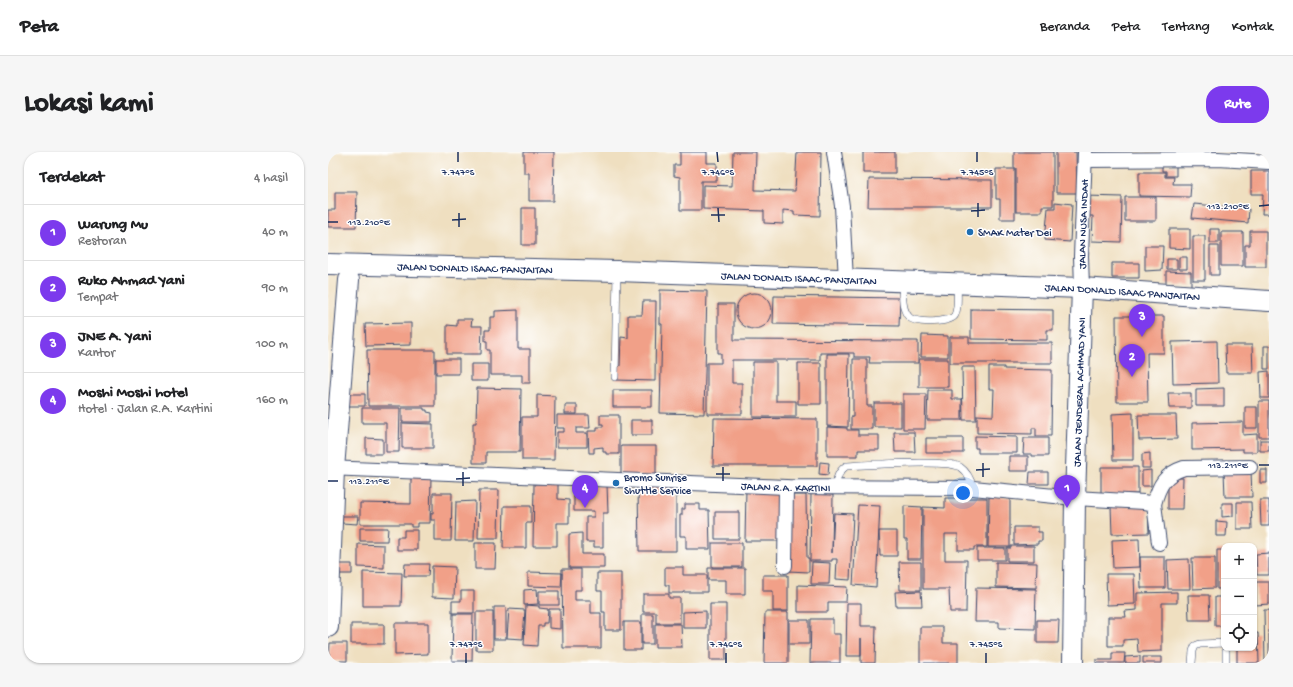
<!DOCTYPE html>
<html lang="id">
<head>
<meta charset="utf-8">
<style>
  body { margin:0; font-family:"Gochi Hand",sans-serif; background:#f6f6f6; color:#202124 }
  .controls { position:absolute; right:12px; bottom:12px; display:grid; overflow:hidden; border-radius:8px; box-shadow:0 1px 3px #0004 }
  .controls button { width:36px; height:36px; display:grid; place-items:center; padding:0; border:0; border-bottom:1px solid #e0e0e0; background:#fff; color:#202124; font:20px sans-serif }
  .you { position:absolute; left:635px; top:341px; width:14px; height:14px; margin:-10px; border:3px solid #fff; border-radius:50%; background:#1a73e8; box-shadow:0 0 0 6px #1a73e833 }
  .badge { display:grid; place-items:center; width:26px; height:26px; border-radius:50%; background:#7c3aed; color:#fff; font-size:13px; font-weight:700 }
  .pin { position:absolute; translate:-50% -33px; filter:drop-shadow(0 1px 2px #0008) }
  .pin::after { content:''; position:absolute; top:21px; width:14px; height:12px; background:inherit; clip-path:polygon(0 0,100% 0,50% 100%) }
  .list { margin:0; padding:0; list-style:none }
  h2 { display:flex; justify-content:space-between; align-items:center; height:52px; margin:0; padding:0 16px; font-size:17px }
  h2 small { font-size:13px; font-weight:400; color:#757577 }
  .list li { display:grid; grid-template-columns:26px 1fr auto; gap:12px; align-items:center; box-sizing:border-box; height:56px; padding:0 16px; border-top:1px solid #e0e0e0 }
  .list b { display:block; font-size:15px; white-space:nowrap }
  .list p { margin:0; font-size:13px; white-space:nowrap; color:#757577 }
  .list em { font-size:13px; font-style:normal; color:#757577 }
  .icon { flex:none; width:22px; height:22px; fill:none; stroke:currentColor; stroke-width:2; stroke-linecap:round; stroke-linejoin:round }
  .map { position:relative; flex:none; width:941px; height:511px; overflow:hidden; border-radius:16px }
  header { display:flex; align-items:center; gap:24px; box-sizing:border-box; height:56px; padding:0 20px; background:#fff; border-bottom:1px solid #e0e0e0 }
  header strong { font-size:19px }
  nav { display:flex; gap:22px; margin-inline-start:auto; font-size:14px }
  .intro { display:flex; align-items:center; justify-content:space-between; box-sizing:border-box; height:96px; padding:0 24px }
  h1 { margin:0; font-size:28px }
  .button { padding:10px 18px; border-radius:16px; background:#7c3aed; color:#fff; font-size:14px; font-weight:700 }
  main { display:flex; gap:24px; padding:0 24px }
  aside { flex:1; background:#fff; border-radius:16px; box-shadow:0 1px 3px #0004 }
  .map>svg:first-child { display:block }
  .building { fill:#f1a088 }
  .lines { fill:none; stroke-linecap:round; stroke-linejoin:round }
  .lane-casing { stroke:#3b496d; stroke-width:8 }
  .street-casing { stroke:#3b496d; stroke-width:16 }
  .secondary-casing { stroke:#3b496d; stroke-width:22 }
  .lane { stroke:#fff; stroke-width:7 }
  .street { stroke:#fff; stroke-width:14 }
  .secondary { stroke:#fff; stroke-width:20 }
  .ticks { fill:none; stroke:#1b2f5e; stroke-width:1.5 }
  .poi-dot { fill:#1f6fb2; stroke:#fff; stroke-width:1.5 }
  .labels { text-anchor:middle; stroke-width:3; stroke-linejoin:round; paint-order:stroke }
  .street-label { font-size:11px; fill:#1b2f5e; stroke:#fff }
  .poi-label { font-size:11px; fill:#1b2f5e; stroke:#fff; text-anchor:start }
  .ticks-label { font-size:10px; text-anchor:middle; fill:#1b2f5e; stroke:#fff; stroke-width:3; stroke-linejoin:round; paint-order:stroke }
</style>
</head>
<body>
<header>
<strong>Peta</strong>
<nav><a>Beranda</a><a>Peta</a><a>Tentang</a><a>Kontak</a></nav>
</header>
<div class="intro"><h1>Lokasi kami</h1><a class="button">Rute</a></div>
<main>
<aside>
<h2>Terdekat<small>4 hasil</small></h2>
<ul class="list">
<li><span class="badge">1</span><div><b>Warung Mu</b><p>Restoran</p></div><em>40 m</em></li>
<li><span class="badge">2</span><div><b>Ruko Ahmad Yani</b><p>Tempat</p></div><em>90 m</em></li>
<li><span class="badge">3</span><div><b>JNE A. Yani</b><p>Kantor</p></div><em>100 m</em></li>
<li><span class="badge">4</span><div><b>Moshi Moshi hotel</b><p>Hotel · Jalan R.A. Kartini</p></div><em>160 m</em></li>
</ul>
</aside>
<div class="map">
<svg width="941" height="511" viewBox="0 0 941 511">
  <rect width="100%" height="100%" fill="#fff"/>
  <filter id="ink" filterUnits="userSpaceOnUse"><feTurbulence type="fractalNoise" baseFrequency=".025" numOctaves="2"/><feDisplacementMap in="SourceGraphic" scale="8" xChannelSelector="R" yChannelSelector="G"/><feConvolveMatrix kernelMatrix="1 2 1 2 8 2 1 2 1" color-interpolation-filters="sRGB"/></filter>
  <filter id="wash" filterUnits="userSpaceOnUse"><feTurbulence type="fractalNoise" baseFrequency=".012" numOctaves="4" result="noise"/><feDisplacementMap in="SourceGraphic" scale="16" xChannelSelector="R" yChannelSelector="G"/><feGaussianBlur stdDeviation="0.9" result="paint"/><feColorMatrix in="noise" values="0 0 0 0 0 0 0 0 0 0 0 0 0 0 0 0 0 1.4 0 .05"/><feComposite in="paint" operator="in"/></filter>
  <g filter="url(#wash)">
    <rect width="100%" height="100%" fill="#efdfc0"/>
    <g id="blocks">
      <!-- building -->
      <path class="building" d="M196,0H226L225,49H201V21H196Z
        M352,0H379V11H389V29H373V58H352V25L346,24V13H352Z
        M405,0H428L427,38L467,39L469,0H493L492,64L466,63V59L455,58V72L436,71V59L375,57V33L404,34Z
        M535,0H567V21H535Z
        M686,0H725V54H714V60H688V16H686Z
        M728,0H748L749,41H728Z
        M834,14H848V24H838V19H834Z
        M668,17H687V67H672V47H668Z
        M923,19H941V62H934L935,42H923Z
        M811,20H837V25H846L845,32H863L862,45L811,44Z
        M541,27L664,28V55H540Z
        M7,40H29L28,75H0V58H7Z
        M758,44L794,45L793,90L764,89L765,64H761Z
        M797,45H828V69H797Z
        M727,50L744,52L742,90L717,88L720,56H727Z
        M866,52L921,57L920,71L864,66Z
        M194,56H207V93H194Z
        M841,77H862V97L841,96Z
        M882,77H891V91H882Z
        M922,79H938V115H917V93H922Z
        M893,80H915V114H893Z
        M865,84H877V128H865Z
        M817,94H835L834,118L817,119Z
        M882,94H891V123H882Z
        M851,105H859V117H851Z
        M839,107H849V117H839Z
        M784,111H811V126H784Z
        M838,119L863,120V134H847V132H838Z
        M332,138L379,139L376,262L332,261L334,172H332Z
        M408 159a18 18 0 1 1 36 0a18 18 0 1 1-36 0Z
        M446,144L572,146L571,174L445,172Z
        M315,149H328L327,229L288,228V215L292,214L293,185L300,186V163H314Z
        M390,152H406V188L590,189V211H541L542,205H526V201H492V208H404V231H414V262H379V211H393V201H390Z
        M643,157L725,158V178H719V188L643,187Z
        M190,158V197H202V231H194V223H162V198H159V189H157V178H162V165H167V159Z
        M788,164H836V201H819L820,250H789Z
        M129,167H144L143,174H154L153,202H119V173L129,174Z
        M83,171V193L38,194L37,172Z
        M594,183L620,184V205H593Z
        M622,185H641V191H724V211H622Z
        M889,189L890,231L845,232L844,190Z
        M897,193H924L925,221H898Z
        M936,194H941V217H936Z
        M39,198H107V254H40Z
        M499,202H521L520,275L499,274Z
        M108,207H131V222H108Z
        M525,207H539V254H544V277H523V265H525Z
        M591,207H620V235H591Z
        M425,210H448V249H468V265H425Z
        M470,211H493V252H470Z
        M143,212H160V229H143Z
        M634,215H647L648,268H635Z
        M661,215H676V217L724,218L723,284H708V276H704V282L649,281V263L665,264L666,237H661Z
        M941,219V246H933L932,220Z
        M149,236L193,237L192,300H158V311H145V271H148Z
        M896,236V254H868V237Z
        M285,238H324V255H285Z
        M600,238H624V247H634V268H599Z
        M840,241H863V256H841Z
        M21,242H37V254H21Z
        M575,242H598L597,277H575Z
        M209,243L227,244L226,308H194V265H209Z
        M931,249H941V285H931Z
        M546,251H573V275H546Z
        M237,253H249V262H237Z
        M917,255H929V276H917Z
        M34,256H72L71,300H58V271H34Z
        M74,256H96V258H99V260L104,261V270H74Z
        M805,261V308H785L784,262Z
        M229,263H261L262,276H248V281H259V295H229V280H236V276H229Z
        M272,263H291V302H278V300H275V295L266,296V301H261L260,279H269V275H275V272H272Z
        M810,263H848L849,287L811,288Z
        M386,266L489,267V314H385Z
        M303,268H324V283H303Z
        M915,270V283L929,282V300H915V297L864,298V271Z
        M74,271L105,272V296H74Z
        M499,275L519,276V278H530V283H551V298H530V304H499Z
        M566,280H586L587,300H567Z
        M647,284L689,285V301H650V296H647Z
        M38,286L55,287V302H38Z
        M598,286H635V301H598Z
        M696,286H720V304H704V302H695Z
        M932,288H941V299H932Z
        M293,294H328V324H293Z
        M822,301V316H814V302Z
        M681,304H700V319H681Z
        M492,310L501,311L500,323L491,322Z
        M773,315H810V342H773Z
        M823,318V334H814V319Z
        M932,318H939V331H932Z
        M896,319H923L924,345H897Z
        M702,320H720V332H701Z
        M83,324H103L102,371H89V375H83V372H32V351L83,352Z
        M840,326H855L854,357H840Z
        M206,332H230V347L241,348V371H229V394H205Z
        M263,333H279L280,361H275V395H266V390H258V365H266V359H246V343H249V340H264Z
        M310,335H348V399H311Z
        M418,336L456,337V389H417Z
        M151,338H171L170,386H150Z
        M105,341H124L123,389H107V368H103V361H105Z
        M483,342L505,343L504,401L506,361L525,362L522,428L508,427L509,407H504V409H482Z
        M459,343H478L479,406H481V420L460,419Z
        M661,345L682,346V395H660Z
        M617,346H659V395H646V398H630V382H617V408H639L638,460H622L621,437H595V355L617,356Z
        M932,348H941V374H933Z
        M147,349L146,389H127L128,350Z
        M909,350H923L924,377H909Z
        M894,351H905V364L894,365Z
        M357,352H372V358H381L382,397H358V384H352V363H354V357H357Z
        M530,353L552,354L548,435L525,433Z
        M176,354H203V371H198V396H175Z
        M576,354L594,355L593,407H579V387H576Z
        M783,354H820L821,381L784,382Z
        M387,360H411V387H387Z
        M14,364H30L29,372L14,371Z
        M888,369L899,370L898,384H888Z
        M686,375H710V380H714V389H710V392L686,393Z
        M32,376H60L59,389H32Z
        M76,378H89V398H69V385H76Z
        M551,379H569V404H552Z
        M254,381V402H276V416H241V382Z
        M811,387L812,415L785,416L784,388Z
        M147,391H168L167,417H147Z
        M384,391H414V415H384Z
        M30,392L56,393V416L30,415Z
        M683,394H706V409H679V396H683Z
        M649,396H677V408H649Z
        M889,398H896V437H889Z
        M941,401V423H929L928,402Z
        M812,405H837V436H813Z
        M864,406H887V436L865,437Z
        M861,407L862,437H840L839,408Z
        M484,410L502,411L501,432H483Z
        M571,410H593V438H572Z
        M668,410L709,411L708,436L668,435Z
        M10,412H24V422H10Z
        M77,412H101L100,424H76Z
        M104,414L127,415L126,446L104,445Z
        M337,415H355V423H379V440H355V441H341V433H337Z
        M380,416H417V442H398V428H380Z
        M234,417H253V438H247V448H263V461H273V496H235Z
        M35,420L74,421L73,454H35Z
        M200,420L234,421L233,435L200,434Z
        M269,421H293V478H277V460H274V439H269Z
        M778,422H806L807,452L779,453Z
        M435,423H460V459H445V439H435Z
        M928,430H941V452L928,453Z
        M470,433L519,435L518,450H500V460H470Z
        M648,436L708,437L707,477L671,476V470H647Z
        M209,437L210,452L196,453V438Z
        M133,439H146V461H124V449H133Z
        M211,439H231V453H211Z
        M593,439L594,454H568L567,440Z
        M849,440V451H834V499L810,500L809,487L795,488V494H780V465H798L797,459L809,458V441Z
        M315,442H341V446H352V471H328V460H315Z
        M860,443H881L882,468H861Z
        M887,445H896V474H887Z
        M519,451H533V474H548L547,511H533V486V504H518Z
        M382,452H398V508H382Z
        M198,453L211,454V456L220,457L219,471H215V474H210L209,494L196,493Z
        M166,455H178V487H166Z
        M181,457L197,458L195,487L179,486Z
        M221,457H232V477L221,476Z
        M936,458H941V511H937Z
        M378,459V476H355V460Z
        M148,460H165V498H148Z
        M437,460H460V511H436Z
        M125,462H145L144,509H124Z
        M314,462H325V492H314Z
        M483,467H505V482H512V511H482Z
        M461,468H481V492H461Z
        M709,468H731L730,491H709Z
        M296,470H313V498H296Z
        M67,471H100V502L67,503Z
        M23,472H56V492H23Z
        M327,472H353L354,495H327Z
        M592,475H615V491H630V511H592Z
        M926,481H930L931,511H909V496H926Z
        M2,491H19V509H1Z
        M784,501H797L796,511H768V508H784Z
        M812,504V511H797V505Z
        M815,505H834V511H815Z"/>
    </g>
  </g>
  <g filter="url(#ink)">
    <use href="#blocks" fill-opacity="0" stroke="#3b496d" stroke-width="1"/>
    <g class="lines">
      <defs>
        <path id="lane" d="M574,130C575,141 573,157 581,165C587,172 623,171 627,163C631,154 629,141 629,132
          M287,225L289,119
          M507,336C509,326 510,320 518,314C537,313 620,307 632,315C639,320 643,328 645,336
          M864,511L865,499L867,494L872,492L896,491
          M898,511V496"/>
        <g id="street">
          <path d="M506,0L514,54L518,128"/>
          <path d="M757,8L890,7L941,10"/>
          <path id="s1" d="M754,136L753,104L757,0"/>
          <path id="s2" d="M0,316L458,335L645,336L747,346L816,350L826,352L831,391"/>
          <path d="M826,352C831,333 837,322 856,316L922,315"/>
          <path d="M457,414L458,335"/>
        </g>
        <g id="secondary">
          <path id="s3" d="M0,112L289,119L754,136L941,149"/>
          <path d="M0,475L6,317L21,128"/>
          <path id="s4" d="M745,511L747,346L754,136"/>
        </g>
      </defs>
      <!-- lane casing -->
      <use href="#lane" class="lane-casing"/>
      <!-- street casing -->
      <use href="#street" class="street-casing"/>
      <!-- secondary casing -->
      <use href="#secondary" class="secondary-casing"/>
      <!-- lane -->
      <use href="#lane" class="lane"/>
      <!-- street -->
      <use href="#street" class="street"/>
      <!-- secondary -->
      <use href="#secondary" class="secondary"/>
    </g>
  </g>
  <!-- ticks -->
  <path class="ticks" d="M130,0V10M389,0L390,10M649,0V10M650,51V65M931,54L941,53M390,56L391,70M643,59L657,58M131,61V75M383,63H397M124,68L138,67M0,70H10M655,311V325M931,313H941M395,315V329M648,318L662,317M135,320V334M388,322H402M128,327L142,326M0,329H10M138,501V511M398,501V511M658,501V511"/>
  <!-- markers -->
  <g class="poi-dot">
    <circle cx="642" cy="80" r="4"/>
    <circle cx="288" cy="331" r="4"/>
  </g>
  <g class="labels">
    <!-- street labels -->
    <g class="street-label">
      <text dy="4" stroke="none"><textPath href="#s1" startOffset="64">JALAN NUSA INDAH</textPath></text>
      <text dy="4" stroke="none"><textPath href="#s3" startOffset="147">JALAN DONALD ISAAC PANJAITAN</textPath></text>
      <text dy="4" stroke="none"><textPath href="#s3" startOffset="471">JALAN DONALD ISAAC PANJAITAN</textPath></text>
      <text dy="4" stroke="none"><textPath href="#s3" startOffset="795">JALAN DONALD ISAAC PANJAITAN</textPath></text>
      <text dy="4" stroke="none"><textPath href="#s4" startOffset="271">JALAN JENDERAL ACHMAD YANI</textPath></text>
      <text dy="4" stroke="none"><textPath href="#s2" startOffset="458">JALAN R.A. KARTINI</textPath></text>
    </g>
    <!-- poi labels -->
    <g class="poi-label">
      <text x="650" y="84">SMAK Mater Dei</text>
      <text x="296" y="329">Bromo Sunrise<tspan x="296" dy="13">Shuttle Service</tspan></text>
    </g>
  </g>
  <g class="ticks-label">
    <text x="130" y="23">7.747°S</text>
    <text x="390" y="23">7.746°S</text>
    <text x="649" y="23">7.745°S</text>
    <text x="900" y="57">113.210°E</text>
    <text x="41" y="73">113.210°E</text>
    <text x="900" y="316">113.211°E</text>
    <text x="41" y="332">113.211°E</text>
    <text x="138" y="495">7.747°S</text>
    <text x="398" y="495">7.746°S</text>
    <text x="658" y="495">7.745°S</text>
  </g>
</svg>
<div class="controls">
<button>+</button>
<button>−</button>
<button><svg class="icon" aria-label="locate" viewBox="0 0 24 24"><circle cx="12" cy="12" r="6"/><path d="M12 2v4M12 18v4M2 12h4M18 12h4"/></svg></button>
</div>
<div class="you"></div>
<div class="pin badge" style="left:739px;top:356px">1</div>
<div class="pin badge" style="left:804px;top:225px">2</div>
<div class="pin badge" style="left:814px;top:185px">3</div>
<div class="pin badge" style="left:257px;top:356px">4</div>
</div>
</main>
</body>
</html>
